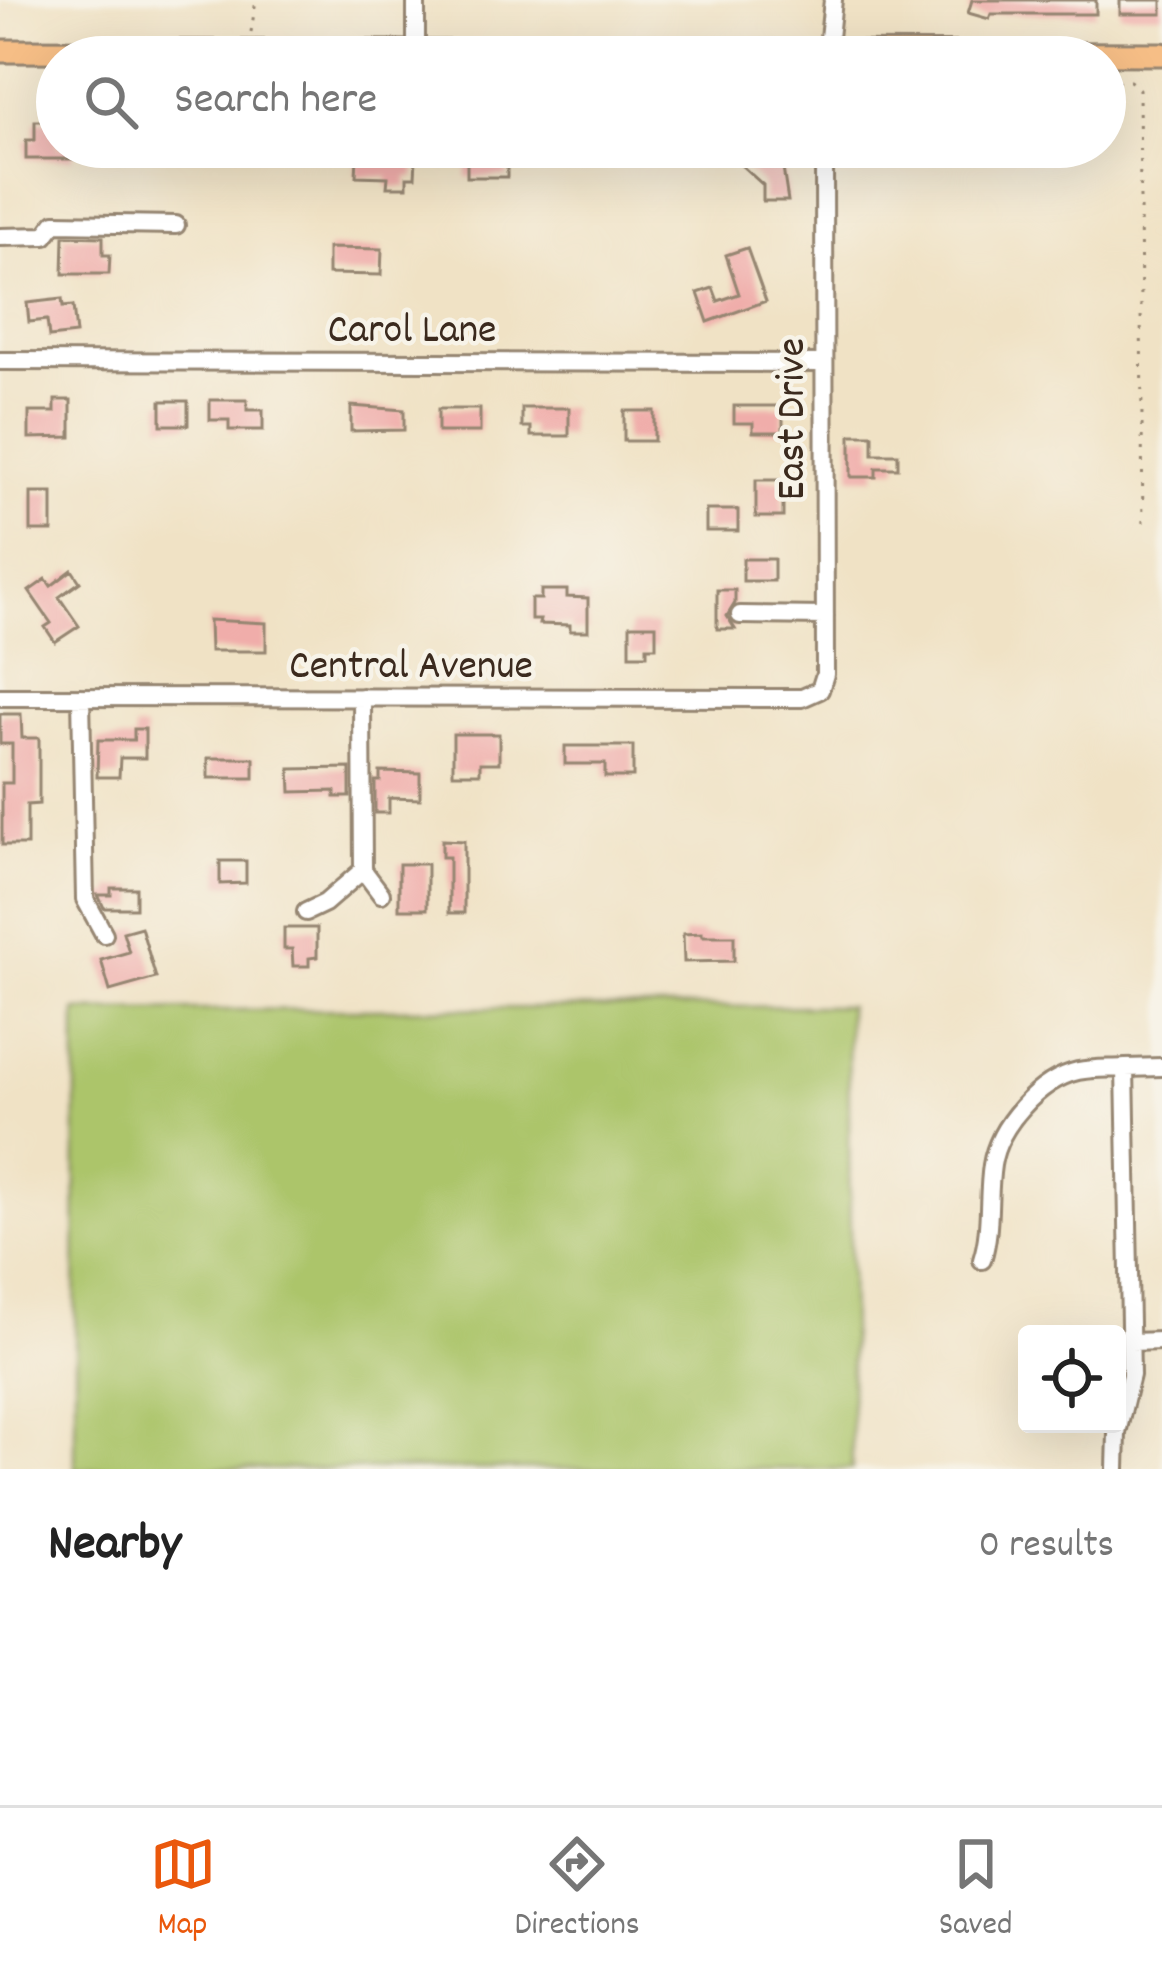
<!DOCTYPE html>
<html lang="en">
<head>
<meta charset="utf-8">
<style>
  body { margin:0; font-family:Dekko,sans-serif; background:#f6f6f6; color:#222 }
  .controls { position:absolute; right:36px; bottom:36px; display:grid; overflow:hidden; border-radius:12px; box-shadow:0 12px 48px #0002 }
  .controls button { width:108px; height:108px; display:grid; place-items:center; padding:0; border:0; border-bottom:3px solid #e0e0e0; background:#fff; color:#222; font:60px sans-serif }
  .list { margin:0; padding:0; list-style:none }
  h2 { display:flex; justify-content:space-between; align-items:center; height:156px; margin:0; padding:0 48px; font-size:51px }
  h2 small { font-size:39px; font-weight:400; color:#767676 }
  .icon { flex:none; width:66px; height:66px; fill:none; stroke:currentColor; stroke-width:2; stroke-linecap:round; stroke-linejoin:round }
  .map { position:relative; flex:none; width:1162px; height:1469px; overflow:hidden }
  .search { position:absolute; background:#fff; box-shadow:0 12px 48px #0002; left:36px; right:36px; top:36px; height:132px; display:flex; align-items:center; gap:30px; box-sizing:border-box; padding:0 42px; border-radius:66px; color:#767676; font-size:45px }
  .sheet { height:336px; background:#fff }
  nav { display:flex; justify-content:space-around; align-items:center; box-sizing:border-box; height:168px; border-top:3px solid #e0e0e0; background:#fff; font-size:33px; color:#767676 }
  nav a { display:grid; justify-items:center; gap:6px }
  nav .on { color:#ea580c }
  .map>svg:first-child { display:block }
  .green { fill:#acc56b; stroke:#747844; stroke-width:3 }
  .building { fill:#f0adaa }
  .lines { fill:none; stroke-linecap:round; stroke-linejoin:round }
  .minor-casing { stroke:#968672; stroke-width:22 }
  .major-casing { stroke:#968672; stroke-width:27 }
  .path { stroke:#968672; stroke-width:3; stroke-dasharray:3 9; stroke-linecap:butt }
  .minor { stroke:#fff; stroke-width:16 }
  .major { stroke:#f6be86; stroke-width:21 }
  .labels { text-anchor:middle; stroke-width:9; stroke-linejoin:round; paint-order:stroke }
  .street-label { font-size:42px; fill:#3b2a1e; stroke:#f7f3e8 }
</style>
</head>
<body>
<div class="map">
<svg width="1162" height="1469" viewBox="0 0 1162 1469">
  <rect width="100%" height="100%" fill="#f7f3e8"/>
  <filter id="ink" filterUnits="userSpaceOnUse"><feTurbulence type="fractalNoise" baseFrequency=".00833" numOctaves="2"/><feDisplacementMap in="SourceGraphic" scale="24" xChannelSelector="R" yChannelSelector="G"/><feConvolveMatrix kernelMatrix="1 2 1 2 8 2 1 2 1" color-interpolation-filters="sRGB"/></filter>
  <filter id="wash" filterUnits="userSpaceOnUse"><feTurbulence type="fractalNoise" baseFrequency=".004" numOctaves="4" result="noise"/><feDisplacementMap in="SourceGraphic" scale="48" xChannelSelector="R" yChannelSelector="G"/><feGaussianBlur stdDeviation="2.7" result="paint"/><feColorMatrix in="noise" values="0 0 0 0 0 0 0 0 0 0 0 0 0 0 0 0 0 1.4 0 .05"/><feComposite in="paint" operator="in"/></filter>
  <g filter="url(#wash)">
    <rect width="100%" height="100%" fill="#f0e2c5"/>
    <!-- green -->
    <path class="green" d="M848,1006L852,1469H75L76,1011Z"/>
    <g id="blocks">
      <!-- building -->
      <path class="building" d="M972,0H1096V14H991L989,19L968,13Z
        M1120,0H1162V14H1120Z
        M35,121H57V147H73V159H26V140H35Z
        M721,147H755L774,162H782L788,201H763V185Z
        M467,156H507V177H467Z
        M357,157L416,159L415,177H407V187H387L388,177L356,176Z
        M64,236L103,237V255H110L109,274H63Z
        M328,248L382,249L381,275L328,274Z
        M747,248L766,301L708,322L698,293L713,288L718,301L739,294L726,255Z
        M62,299L63,307L73,306L76,334L49,337L47,320L29,322L27,303Z
        M55,400H71V437L29,438V412H55Z
        M210,400H247V410H263V430H229V420H210Z
        M161,401H188V425H161Z
        M351,406L404,410V430L351,431Z
        M734,406H783V432H753V423H734Z
        M522,408H569V436H531V427H522Z
        M438,409H480V432H438Z
        M624,411H654V441H624Z
        M851,435H873V454H898V468H876V477H851Z
        M756,480H783V517H756Z
        M31,493H52V531H31Z
        M706,510H738V531H706Z
        M743,559H774V581H743Z
        M72,570L80,582L59,597L79,626L55,642L45,627L51,623L29,591L46,579L51,586Z
        M541,590H567V597L588,598V631H570V625L539,624L540,620H531V599H541Z
        M717,590H735V603L727,616L735,629H717Z
        M209,620L266,623V651H210Z
        M630,625H656V647H647V655H630Z
        M0,714H21L22,738H39V804L27,805V845H2V783H12V744H0Z
        M134,729H145V758H120L119,777H97L98,740H134Z
        M453,734H499V763H480V773H453Z
        M565,746H633V777H605V764H565Z
        M208,758H254V778H208Z
        M350,768V797H335V791L291,792L290,769Z
        M380,772L420,773V799L389,798V813H375V781H380Z
        M442,840L464,841V913H449V857H442Z
        M220,861H246V883L220,884Z
        M399,864H427V909H399Z
        M111,888H136V908H104L98,895H111Z
        M141,927L156,978L110,991L101,960L129,952L123,932Z
        M284,928H317V957L309,958V966H293L292,949H284Z
        M702,933V936H734V961L684,962L683,934Z"/>
    </g>
  </g>
  <g filter="url(#ink)">
    <use href="#blocks" fill-opacity="0" stroke="#968672" stroke-width="3"/>
    <g class="lines">
      <defs>
        <path id="minor" d="M416,50V0
          M827,57L833,0
          M0,237L45,236L55,223L176,225
          M0,361L823,363
          M740,615L825,616
          M0,697L802,698L820,690L825,674L824,147
          M81,697L85,899L104,934
          M363,870L381,894
          M306,912L325,903L363,870L362,697
          M982,1260C992,1228 987,1198 992,1165C998,1126 1039,1080 1078,1071C1093,1068 1110,1069 1125,1068
          M1131,1342L1162,1341
          M1116,1469L1117,1433L1131,1375L1125,1068L1162,1067"/>
        <path id="major" d="M0,51L1162,54"/>
      </defs>
      <!-- minor casing -->
      <use href="#minor" class="minor-casing"/>
      <!-- major casing -->
      <use href="#major" class="major-casing"/>
      <!-- path -->
      <path class="path" d="M251,32L256,0
        M1105,81H1130L1139,89L1143,529"/>
      <!-- minor -->
      <use href="#minor" class="minor"/>
      <!-- major -->
      <use href="#major" class="major"/>
    </g>
  </g>
  <g class="labels">
    <!-- street labels -->
    <g class="street-label">
      <text x="412" y="341">Carol Lane</text>
      <text transform="translate(788 419) rotate(-90)" y="15">East Drive</text>
      <text x="411" y="677">Central Avenue</text>
    </g>
  </g>
</svg>
<div class="controls">
<button><svg class="icon" aria-label="locate" viewBox="0 0 24 24"><circle cx="12" cy="12" r="6"/><path d="M12 2v4M12 18v4M2 12h4M18 12h4"/></svg></button>
</div>
<div class="search"><svg class="icon" aria-label="search" viewBox="0 0 24 24"><circle cx="10" cy="10" r="6"/><path d="M15 15l6 6"/></svg>Search here</div>
</div>
<section class="sheet">
<h2>Nearby<small>0 results</small></h2>
<ul class="list">
</ul>
</section>
<nav>
<a class="on"><svg class="icon" aria-label="map" viewBox="0 0 24 24"><path d="M3 6l6-2 6 2 6-2v14l-6 2-6-2-6 2zM9 4v14M15 6v14"/></svg>Map</a>
<a><svg class="icon" aria-label="directions" viewBox="0 0 24 24"><path d="M12 3l9 9-9 9-9-9zM9 14v-3h6M13 9l2 2-2 2"/></svg>Directions</a>
<a><svg class="icon" aria-label="saved" viewBox="0 0 24 24"><path d="M7 4h10v16l-5-4-5 4z"/></svg>Saved</a>
</nav>
</body>
</html>
